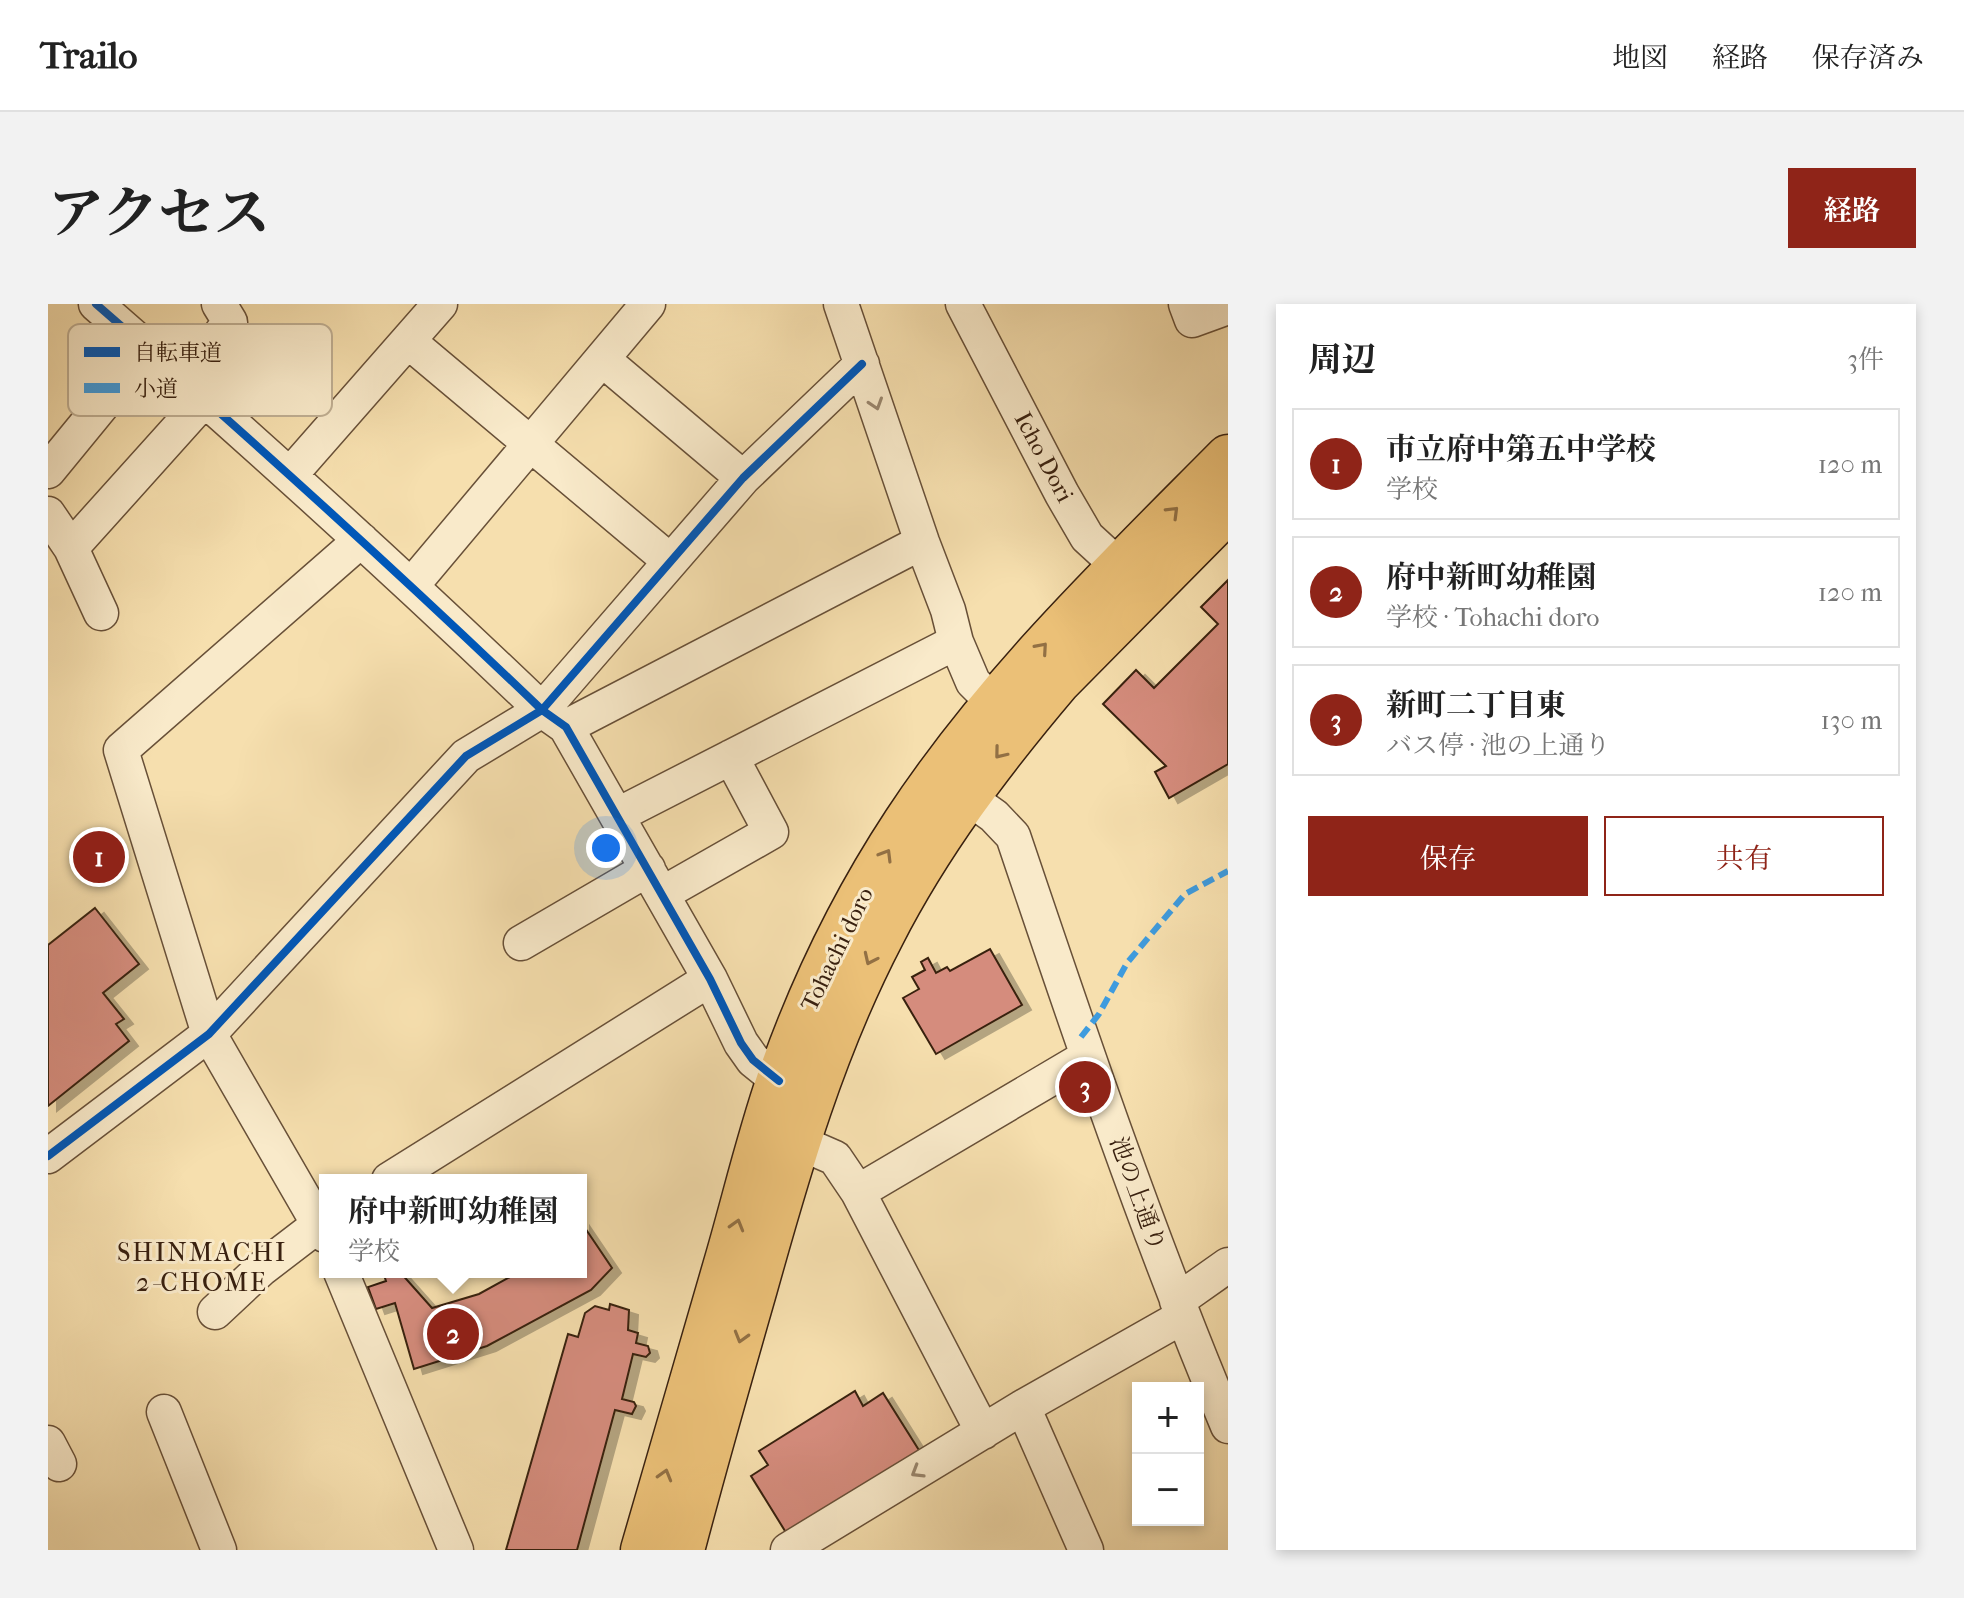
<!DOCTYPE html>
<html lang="ja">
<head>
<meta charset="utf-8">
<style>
  body { margin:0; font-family:"IM FELL French Canon","Noto Serif JP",serif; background:#f2f2f2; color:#222 }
  .controls { position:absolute; right:24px; bottom:24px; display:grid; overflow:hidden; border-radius:0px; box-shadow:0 4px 12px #0003 }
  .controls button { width:72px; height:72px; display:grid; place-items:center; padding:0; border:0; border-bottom:2px solid #e0e0e0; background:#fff; color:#222; font:40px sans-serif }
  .you { position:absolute; left:558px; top:544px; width:28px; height:28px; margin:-20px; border:6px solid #fff; border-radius:50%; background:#1a73e8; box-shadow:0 0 0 12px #1a73e833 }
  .badge { display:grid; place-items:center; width:52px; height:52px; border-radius:50%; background:#8f2418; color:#fff; font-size:26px; font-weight:700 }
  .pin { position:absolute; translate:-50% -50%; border:4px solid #fff; box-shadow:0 2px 8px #0006 }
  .popup { position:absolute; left:271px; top:870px; width:268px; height:104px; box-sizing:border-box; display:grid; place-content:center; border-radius:0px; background:#fff; filter:drop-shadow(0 2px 6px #0005); font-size:26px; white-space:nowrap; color:#767676 }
  .popup b { font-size:30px; color:#222 }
  .popup::after { content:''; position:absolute; left:50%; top:100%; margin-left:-16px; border:16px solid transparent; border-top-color:#fff }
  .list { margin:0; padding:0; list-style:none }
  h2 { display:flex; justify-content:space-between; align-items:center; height:104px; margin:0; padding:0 32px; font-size:34px }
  h2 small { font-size:26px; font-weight:400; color:#767676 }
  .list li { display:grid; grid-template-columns:52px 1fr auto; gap:24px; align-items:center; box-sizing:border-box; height:112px; margin:0 16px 16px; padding:0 16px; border:2px solid #e0e0e0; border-radius:0px }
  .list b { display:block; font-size:30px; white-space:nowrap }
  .list p { margin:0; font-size:26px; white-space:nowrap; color:#767676 }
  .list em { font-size:26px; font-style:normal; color:#767676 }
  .actions { display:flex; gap:16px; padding:24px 32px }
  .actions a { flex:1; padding:18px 0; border:2px solid #8f2418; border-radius:0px; text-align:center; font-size:28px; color:#8f2418 }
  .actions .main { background:#8f2418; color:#fff }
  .map { position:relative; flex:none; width:1180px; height:1246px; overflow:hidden; border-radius:0px }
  header { display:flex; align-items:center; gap:48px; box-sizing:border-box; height:112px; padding:0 40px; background:#fff; border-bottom:2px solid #e0e0e0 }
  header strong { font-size:38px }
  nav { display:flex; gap:44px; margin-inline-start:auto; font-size:28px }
  .intro { display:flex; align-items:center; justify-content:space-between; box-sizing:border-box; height:192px; padding:0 48px }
  h1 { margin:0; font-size:56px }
  .button { padding:20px 36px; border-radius:0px; background:#8f2418; color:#fff; font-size:28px; font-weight:700 }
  main { display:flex; gap:48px; padding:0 48px }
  aside { flex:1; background:#fff; border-radius:0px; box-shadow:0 4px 12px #0003 }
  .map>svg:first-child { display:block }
  .building { fill:#d58c7d; stroke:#392110; stroke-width:2; filter:url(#shadow) }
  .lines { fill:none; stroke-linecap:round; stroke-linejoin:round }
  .minor-casing { stroke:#685038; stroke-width:37 }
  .major-casing { stroke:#392110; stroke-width:47 }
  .minor { stroke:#f9eaca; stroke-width:34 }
  .major { stroke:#ebc077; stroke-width:44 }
  .quiet { stroke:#3e9bde; stroke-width:6; stroke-dasharray:12 6; stroke-linecap:butt }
  .cycleway-casing { stroke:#f9eaca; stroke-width:13 }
  .cycleway { stroke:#0057b8; stroke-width:8 }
  .oneway { stroke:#99866d }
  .oneway2 { stroke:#927044 }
  .labels { text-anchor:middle; stroke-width:6; stroke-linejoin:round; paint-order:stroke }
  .street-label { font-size:24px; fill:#392110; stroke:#f9eaca }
  .neighbourhood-label { font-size:26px; letter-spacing:2px; fill:#392110; stroke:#f9eaca }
  .key { fill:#f9eaca; stroke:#bfae92; stroke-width:2 }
  .key-label { font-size:22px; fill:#392110 }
</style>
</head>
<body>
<header>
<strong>Trailo</strong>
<nav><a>地図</a><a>経路</a><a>保存済み</a></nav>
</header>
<div class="intro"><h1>アクセス</h1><a class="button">経路</a></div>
<main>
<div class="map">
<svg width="1180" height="1246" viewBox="0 0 1180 1246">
  <defs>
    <filter id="shadow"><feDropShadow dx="9" dy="5" stdDeviation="0" flood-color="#0004"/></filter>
  </defs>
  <rect width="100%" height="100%" fill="#f6dfae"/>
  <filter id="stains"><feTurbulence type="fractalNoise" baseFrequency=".0025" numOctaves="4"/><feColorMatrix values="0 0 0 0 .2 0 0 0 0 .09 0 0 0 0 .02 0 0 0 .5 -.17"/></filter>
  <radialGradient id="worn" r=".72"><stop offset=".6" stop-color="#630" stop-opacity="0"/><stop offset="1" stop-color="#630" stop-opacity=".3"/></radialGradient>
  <!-- building -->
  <path class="building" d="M1180,276V460L1121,494L1107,468L1118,462L1055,400L1088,366L1106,384L1170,320L1153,303Z
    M47,604L91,660L55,689L76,715L68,720L81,737L0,802V641Z
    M942,645L974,701L888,750L855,694L871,685L864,673L877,666L873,658L880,654L888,669L899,663L902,667Z
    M533,918L564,964L543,986L439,1042L366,1065L347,999L328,1005L320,983L338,977L335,968H352L384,1004L431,990L471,968H533Z
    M562,1000L581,1006L580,1026L590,1029L588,1039L600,1042L602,1049L598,1053L585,1050L574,1095L586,1098L588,1102L584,1110L567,1106L529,1246H458L520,1030L530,1033L537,1009L547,1002L561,1006Z
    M807,1087L815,1102L835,1089L874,1151L742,1235L703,1172L720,1161L711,1147Z"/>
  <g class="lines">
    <defs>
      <path id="minor" d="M48,0C200,132 349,267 494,406L518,423L662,675L693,739L705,756L731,777
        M793,0L874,238L900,306L908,338L925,378L946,399
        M915,0L1014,190L1039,233L1088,278
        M1138,0L1144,16L1180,3
        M360,37L622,257
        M554,55L695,174
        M137,76L182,18L171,0
        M0,167L100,45
        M242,171L392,0
        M0,210L23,244L53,309
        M23,244L156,96
        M364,281L600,0
        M518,423L874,238
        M918,492L946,512L965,532C1032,731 1099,929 1180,1122
        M570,511L908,338
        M614,590L723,528L683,453
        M473,639L600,565
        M748,837L787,854L810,888L935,1128
        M0,852L161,730L418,452L494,406L695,174L814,60
        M341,876L662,675
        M810,888L1039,753
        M277,931L161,730L73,446L313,236
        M293,968L408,1246
        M1129,997L1180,961
        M167,1008L213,965L277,916
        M975,1103L1038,1246
        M116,1108L171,1246
        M0,1139L11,1160
        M740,1246L975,1103L1134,1013"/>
      <path id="major" d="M595,1246C623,1148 652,1051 680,953C697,894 711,834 731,776C762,687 805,598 857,519C947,382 1065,269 1180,153
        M634,1246C657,1158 682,1071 707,984C741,862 775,744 834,631C881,539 943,457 1010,378L1180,206"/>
    </defs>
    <!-- minor casing -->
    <use href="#minor" class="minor-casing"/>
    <!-- major casing -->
    <use href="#major" class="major-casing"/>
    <!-- minor -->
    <use href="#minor" class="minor"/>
    <!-- major -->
    <use href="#major" class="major"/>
    <!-- quiet -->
    <path class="quiet" d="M1033,733L1051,710L1079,659L1137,590L1180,567"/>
    <defs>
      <path id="cycleway" d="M48,0C200,132 349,267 494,406L518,423L662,675L693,739L705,756L731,777
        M0,852L161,730L418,452L494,406L695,174L814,60"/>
    </defs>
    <!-- cycleway casing -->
    <use href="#cycleway" class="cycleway-casing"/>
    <!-- cycleway -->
    <use href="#cycleway" class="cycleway"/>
  </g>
  <!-- one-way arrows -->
  <defs><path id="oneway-chevron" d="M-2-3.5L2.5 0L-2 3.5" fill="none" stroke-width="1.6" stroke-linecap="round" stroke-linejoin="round" transform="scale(2)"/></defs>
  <g class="oneway">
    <use href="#oneway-chevron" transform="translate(828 100) rotate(72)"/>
    <use href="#oneway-chevron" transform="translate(869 1168) rotate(149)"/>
  </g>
  <g class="oneway2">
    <use href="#oneway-chevron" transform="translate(1125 208) rotate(-45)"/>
    <use href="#oneway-chevron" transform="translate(994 344) rotate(-49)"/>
    <use href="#oneway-chevron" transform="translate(952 449) rotate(129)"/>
    <use href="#oneway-chevron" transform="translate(838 551) rotate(-59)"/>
    <use href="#oneway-chevron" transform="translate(822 655) rotate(115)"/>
    <use href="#oneway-chevron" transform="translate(689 921) rotate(-74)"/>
    <use href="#oneway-chevron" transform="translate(693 1033) rotate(106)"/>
    <use href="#oneway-chevron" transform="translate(617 1171) rotate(-74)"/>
  </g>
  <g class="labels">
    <!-- street labels -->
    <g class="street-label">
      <text transform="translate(996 153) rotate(62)" y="8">Icho Dori</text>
      <text transform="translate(789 645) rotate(-64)" y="8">Tohachi doro</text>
      <text transform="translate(1090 890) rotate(70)" y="8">池の上通り</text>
    </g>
    <!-- neighbourhood labels -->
    <g class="neighbourhood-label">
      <text x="154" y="957">SHINMACHI<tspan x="154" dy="30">2-CHOME</tspan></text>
    </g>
  </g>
  <!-- legend -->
  <rect x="20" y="20" width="264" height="92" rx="12" class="key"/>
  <rect x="36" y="43" width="36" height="10" fill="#0057b8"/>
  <rect x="36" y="79" width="36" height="10" fill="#3e9bde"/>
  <g class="key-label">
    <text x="86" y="56">自転車道</text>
    <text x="86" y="92">小道</text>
  </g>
  <rect width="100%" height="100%" filter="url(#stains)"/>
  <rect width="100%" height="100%" fill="url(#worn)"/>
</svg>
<div class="controls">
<button>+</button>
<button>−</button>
</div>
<div class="you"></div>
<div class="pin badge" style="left:51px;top:553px">1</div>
<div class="pin badge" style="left:405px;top:1030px">2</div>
<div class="popup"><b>府中新町幼稚園</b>学校</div>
<div class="pin badge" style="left:1037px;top:783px">3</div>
</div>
<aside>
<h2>周辺<small>3件</small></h2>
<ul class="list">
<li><span class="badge">1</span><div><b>市立府中第五中学校</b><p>学校</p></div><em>120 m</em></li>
<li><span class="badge">2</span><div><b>府中新町幼稚園</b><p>学校 · Tohachi doro</p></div><em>120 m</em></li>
<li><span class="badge">3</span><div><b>新町二丁目東</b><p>バス停 · 池の上通り</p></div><em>130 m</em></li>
</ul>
<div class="actions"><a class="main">保存</a><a>共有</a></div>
</aside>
</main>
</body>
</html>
